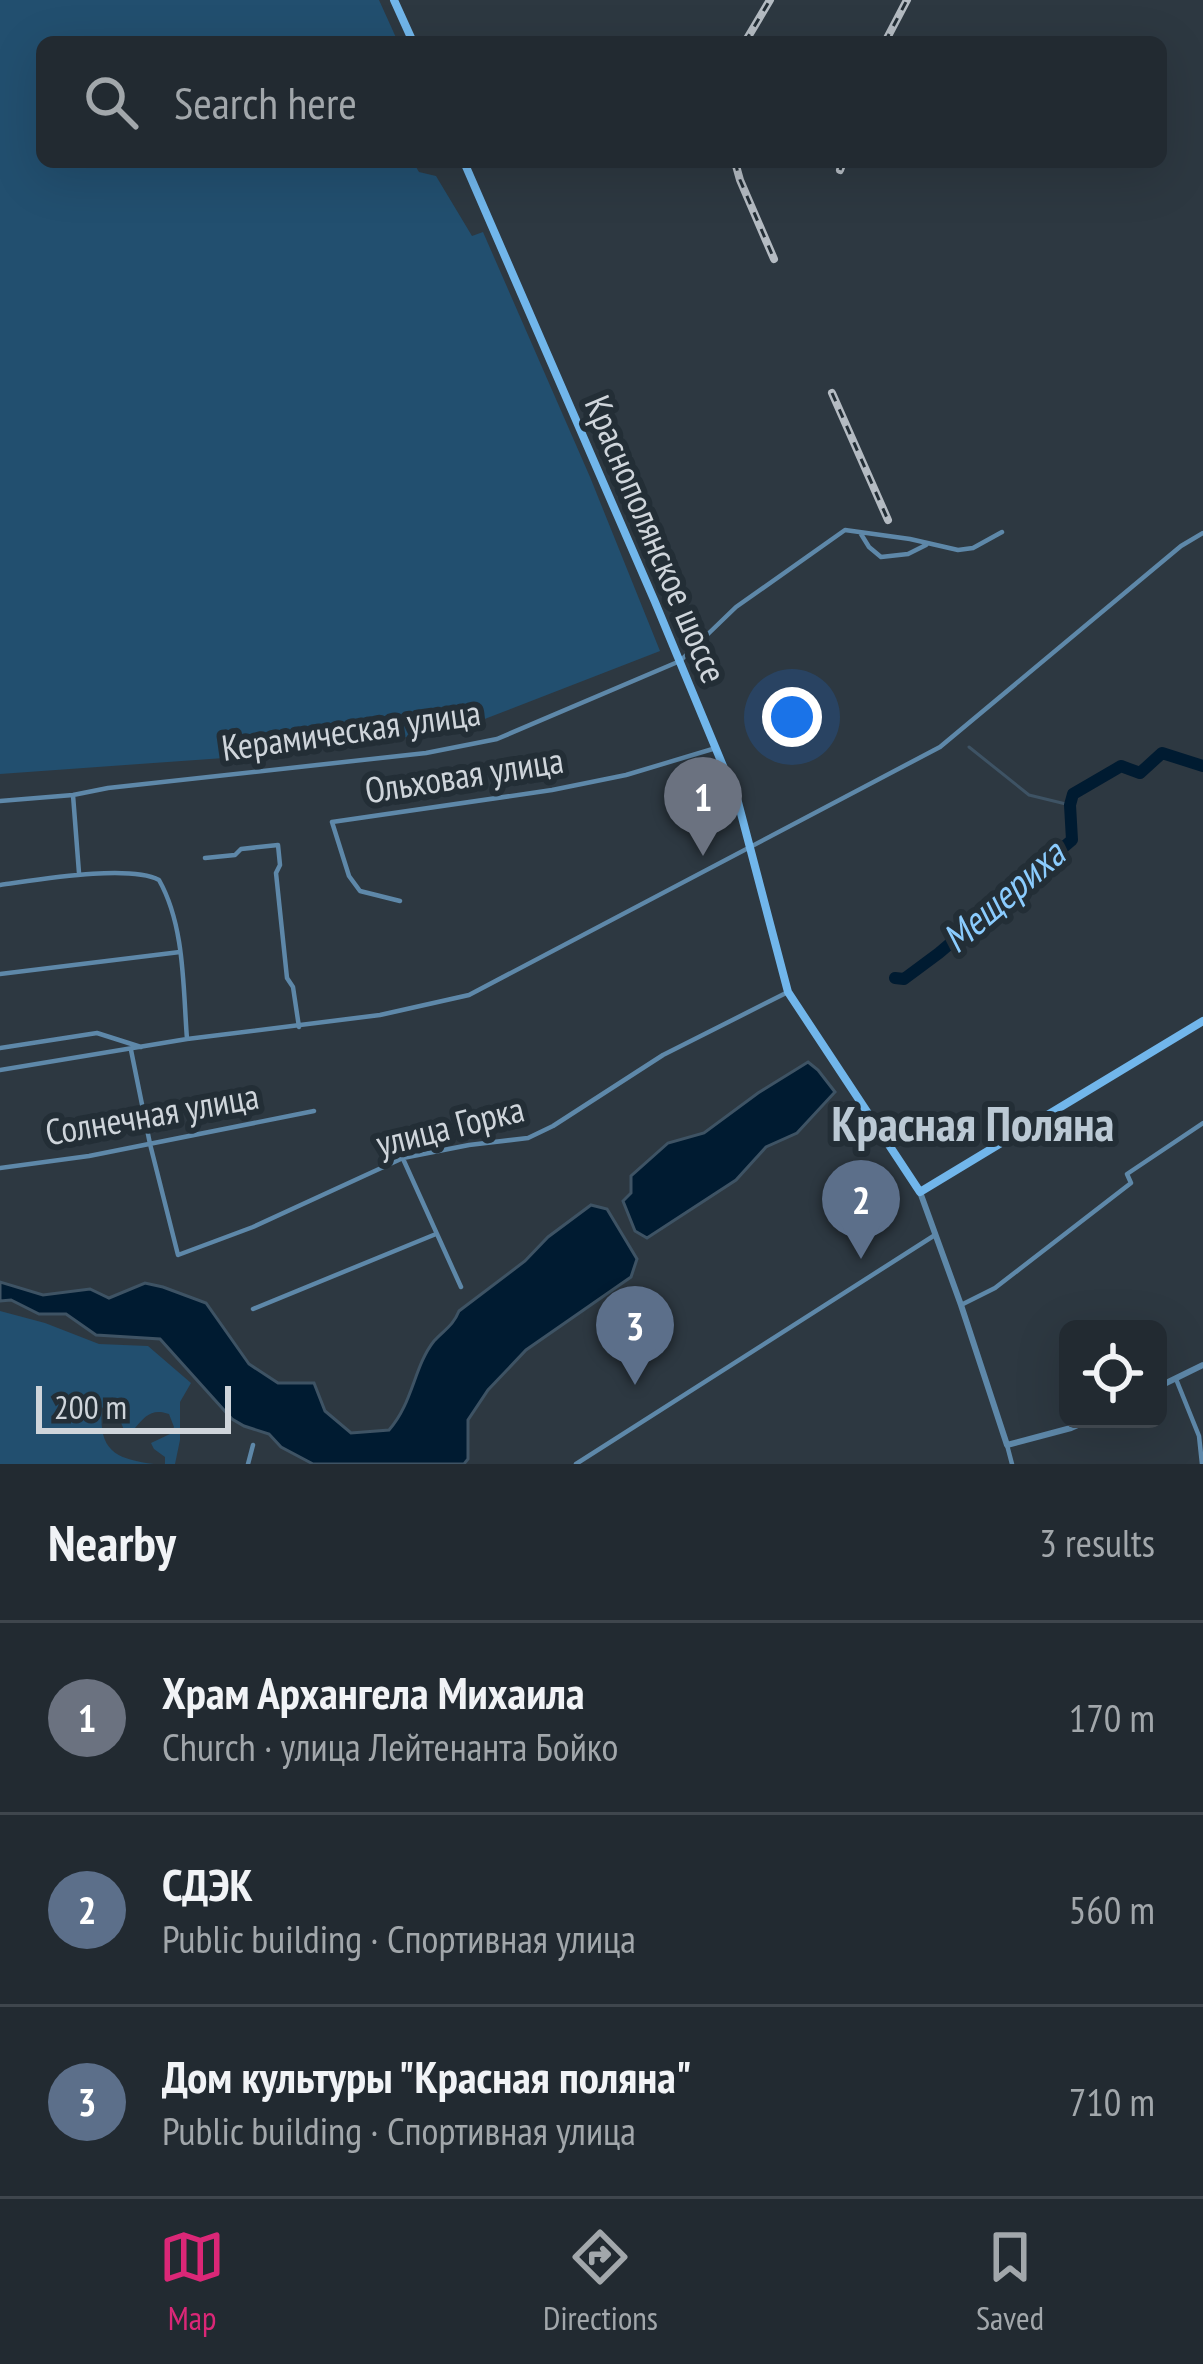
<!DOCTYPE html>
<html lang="en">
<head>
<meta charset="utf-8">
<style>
  body { margin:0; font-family:"PT Sans Narrow",sans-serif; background:#2a3239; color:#f1f3f6 }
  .controls { position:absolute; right:36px; bottom:36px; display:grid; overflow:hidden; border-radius:18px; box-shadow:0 12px 48px #0002 }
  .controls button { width:108px; height:108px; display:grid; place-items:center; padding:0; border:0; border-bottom:3px solid #3f464d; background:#222a31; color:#f1f3f6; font:60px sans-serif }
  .scale { position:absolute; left:36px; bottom:30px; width:195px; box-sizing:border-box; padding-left:12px; border:6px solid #cfd5db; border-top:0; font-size:33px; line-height:42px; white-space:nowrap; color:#cfd5db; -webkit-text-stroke:9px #232e36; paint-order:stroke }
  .you { position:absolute; left:792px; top:717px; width:42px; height:42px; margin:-30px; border:9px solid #fff; border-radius:50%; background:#1a73e8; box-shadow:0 0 0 18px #1a73e833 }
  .badge { display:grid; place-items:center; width:78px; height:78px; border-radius:50%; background:#db2777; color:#fff; font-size:39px; font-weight:700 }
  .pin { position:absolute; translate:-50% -99px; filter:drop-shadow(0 3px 6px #0008) }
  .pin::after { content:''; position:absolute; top:63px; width:42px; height:36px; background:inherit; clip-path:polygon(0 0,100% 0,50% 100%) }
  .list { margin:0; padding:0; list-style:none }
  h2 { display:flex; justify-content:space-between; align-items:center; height:156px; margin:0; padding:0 48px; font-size:51px }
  h2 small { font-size:39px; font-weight:400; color:#a2a7ab }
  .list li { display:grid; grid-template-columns:78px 1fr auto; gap:36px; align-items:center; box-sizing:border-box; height:192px; padding:0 48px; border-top:3px solid #3f464d }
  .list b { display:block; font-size:45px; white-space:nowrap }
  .list p { margin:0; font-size:39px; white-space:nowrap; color:#a2a7ab }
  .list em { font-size:39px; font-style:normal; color:#a2a7ab }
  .icon { flex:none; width:66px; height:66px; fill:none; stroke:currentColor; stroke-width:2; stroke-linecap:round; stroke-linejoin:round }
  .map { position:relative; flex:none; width:1203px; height:1464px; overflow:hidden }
  .search { position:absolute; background:#222a31; box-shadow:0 12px 48px #0002; left:36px; right:36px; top:36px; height:132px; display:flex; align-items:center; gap:30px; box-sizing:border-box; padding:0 42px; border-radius:18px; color:#a2a7ab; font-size:45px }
  .sheet { height:732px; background:#222a31 }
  nav { display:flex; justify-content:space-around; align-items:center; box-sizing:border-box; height:168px; border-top:3px solid #3f464d; background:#222a31; font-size:33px; color:#a2a7ab }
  nav a { display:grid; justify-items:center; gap:6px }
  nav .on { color:#db2777 }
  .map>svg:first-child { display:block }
  .green { fill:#224f6f }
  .water { fill:#001b31; stroke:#3e5364; stroke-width:3 }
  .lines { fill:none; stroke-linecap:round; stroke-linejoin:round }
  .stream { stroke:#3e5364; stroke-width:3 }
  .river { stroke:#001b31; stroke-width:12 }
  .minor { stroke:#5e88a9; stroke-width:4.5 }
  .tertiary { stroke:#5e88a9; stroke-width:6 }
  .secondary { stroke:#71b6eb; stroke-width:8 }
  .rail-casing { stroke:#b4bbc2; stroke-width:8 }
  .rail { stroke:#232e36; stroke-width:3; stroke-dasharray:9; stroke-linecap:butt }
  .labels { text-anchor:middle; stroke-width:12; stroke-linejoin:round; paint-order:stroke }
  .street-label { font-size:36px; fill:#cfd5db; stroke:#232e36 }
  .water-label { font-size:39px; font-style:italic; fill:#8bccfe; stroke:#232e36 }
  .district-label { font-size:48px; font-weight:bold; fill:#bbc9d4; stroke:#232e36 }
</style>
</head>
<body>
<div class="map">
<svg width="1203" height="1464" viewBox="0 0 1203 1464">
  <rect width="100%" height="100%" fill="#2d3841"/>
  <!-- green -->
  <path class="green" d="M0,0H379L398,42H42V162H413L419,172L436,176L472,236L483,232L590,477L660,651L482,720L407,737L265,755L0,774Z
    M0,1311L45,1323L99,1344L148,1346L191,1383L180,1402V1440L175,1464H165V1457L154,1449L151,1443L170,1434L174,1427L169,1414C152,1408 145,1416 135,1428L124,1430L114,1405L107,1404L102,1408C98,1451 116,1459 154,1464H0Z"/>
  <!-- water -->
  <path class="water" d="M808,1062L818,1070L835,1092L797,1133L766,1147L736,1180L647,1238L635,1231L623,1201L631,1193V1176L668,1143L704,1133L758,1093Z
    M591,1205L607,1209L637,1259L631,1277L526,1350L488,1390L468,1420V1459L464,1464H313L281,1447L269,1434L244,1426L232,1419L160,1339L96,1335L66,1314H39L11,1300L0,1301V1282L43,1295L90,1289L109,1298L145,1283L163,1287L206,1303L249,1364L278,1383H314L325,1411L351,1433L389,1430C413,1403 414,1366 434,1341C444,1330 453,1326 459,1311L525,1261L548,1237Z"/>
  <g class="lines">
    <!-- stream -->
    <path class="stream" d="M969,747L1029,795L1070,805"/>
    <!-- river -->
    <path class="river" d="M895,978L904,979L939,953L1072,840L1070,805L1073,794L1121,766L1140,773L1162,753L1203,766"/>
    <!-- minor -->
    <path class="minor" d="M861,534L869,547L881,557L908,554L926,545
      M73,795L79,873
      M0,801L73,795L108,788L426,753L497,739L680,661L736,607L845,530L910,539L958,550L973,548L1002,532
      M205,858L235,855L241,849L278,845L280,865L276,873L287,978L293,987L299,1027
      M0,885C37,880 128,864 159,880C185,926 183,988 187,1039
      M400,901L360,891L349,876L332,822L552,790L626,775L716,748
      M0,974L180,952
      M0,1048L97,1033L141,1047
      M131,1050L150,1144L178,1255L253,1227L403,1158L469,1145L528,1138L553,1126L663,1055L788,992
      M0,1070L187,1039L380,1015L469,995L940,747L1181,546L1203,533
      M404,1161L461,1287
      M0,1168L89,1156L314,1111
      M961,1305L995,1288L1131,1183L1127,1174L1203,1123
      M253,1309L436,1234
      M1176,1379L1199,1436L1202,1464
      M1007,1445L1012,1464
      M248,1464L253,1445
      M576,1464L935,1235"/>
    <!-- tertiary -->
    <path class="tertiary" d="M920,1192L961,1305L1007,1445L1071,1428L1091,1419
      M1158,1387L1203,1365"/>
    <!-- secondary -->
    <path class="secondary" d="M394,0L413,42
      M464,162L655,602L738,802L788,992L920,1192L1203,1021"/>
    <defs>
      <path id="rail" d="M745,42L770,0
        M885,42L907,0
        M735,162L740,180L774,259
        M840,170L843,162
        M832,393L888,520"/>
    </defs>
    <!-- rail casing -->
    <use href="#rail" class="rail-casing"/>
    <!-- rail -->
    <use href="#rail" class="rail"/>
  </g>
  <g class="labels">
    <!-- street labels -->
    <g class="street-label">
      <text transform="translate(656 539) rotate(67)" y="13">Краснополянское шоссе</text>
      <text transform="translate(351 730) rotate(-8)" y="13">Керамическая улица</text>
      <text transform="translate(464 775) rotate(-9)" y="13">Ольховая улица</text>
      <text transform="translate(152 1114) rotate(-10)" y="13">Солнечная улица</text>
      <text transform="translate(450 1126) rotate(-14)" y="13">улица Горка</text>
    </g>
    <!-- water labels -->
    <g class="water-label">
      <text transform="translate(1003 896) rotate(-41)" y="14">Мещериха</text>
    </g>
    <!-- district labels -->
    <g class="district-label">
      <text x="973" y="1141">Красная Поляна</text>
    </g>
  </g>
</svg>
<div class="controls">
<button><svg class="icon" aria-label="locate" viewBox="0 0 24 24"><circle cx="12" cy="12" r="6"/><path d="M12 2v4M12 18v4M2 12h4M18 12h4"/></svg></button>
</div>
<div class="scale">200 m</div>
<div class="you"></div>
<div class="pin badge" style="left:703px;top:856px;background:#6b7280">1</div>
<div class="pin badge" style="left:861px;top:1259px;background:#5c6f8a">2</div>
<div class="pin badge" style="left:635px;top:1385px;background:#5c6f8a">3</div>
<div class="search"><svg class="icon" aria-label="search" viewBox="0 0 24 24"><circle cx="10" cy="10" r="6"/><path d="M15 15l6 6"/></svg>Search here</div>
</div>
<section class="sheet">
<h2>Nearby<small>3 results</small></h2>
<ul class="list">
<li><span class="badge" style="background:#6b7280">1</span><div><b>Храм Архангела Михаила</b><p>Church · улица Лейтенанта Бойко</p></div><em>170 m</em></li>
<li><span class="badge" style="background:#5c6f8a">2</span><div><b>СДЭК</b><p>Public building · Спортивная улица</p></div><em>560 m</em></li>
<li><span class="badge" style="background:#5c6f8a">3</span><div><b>Дом культуры &quot;Красная поляна&quot;</b><p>Public building · Спортивная улица</p></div><em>710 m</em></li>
</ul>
</section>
<nav>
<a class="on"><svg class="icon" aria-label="map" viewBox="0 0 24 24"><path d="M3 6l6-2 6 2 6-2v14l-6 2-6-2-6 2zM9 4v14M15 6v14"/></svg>Map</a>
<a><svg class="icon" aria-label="directions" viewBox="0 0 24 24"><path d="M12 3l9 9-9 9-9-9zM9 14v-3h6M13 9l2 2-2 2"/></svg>Directions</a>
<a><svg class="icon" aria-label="saved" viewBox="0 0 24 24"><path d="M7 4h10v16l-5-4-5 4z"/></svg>Saved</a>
</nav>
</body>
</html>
